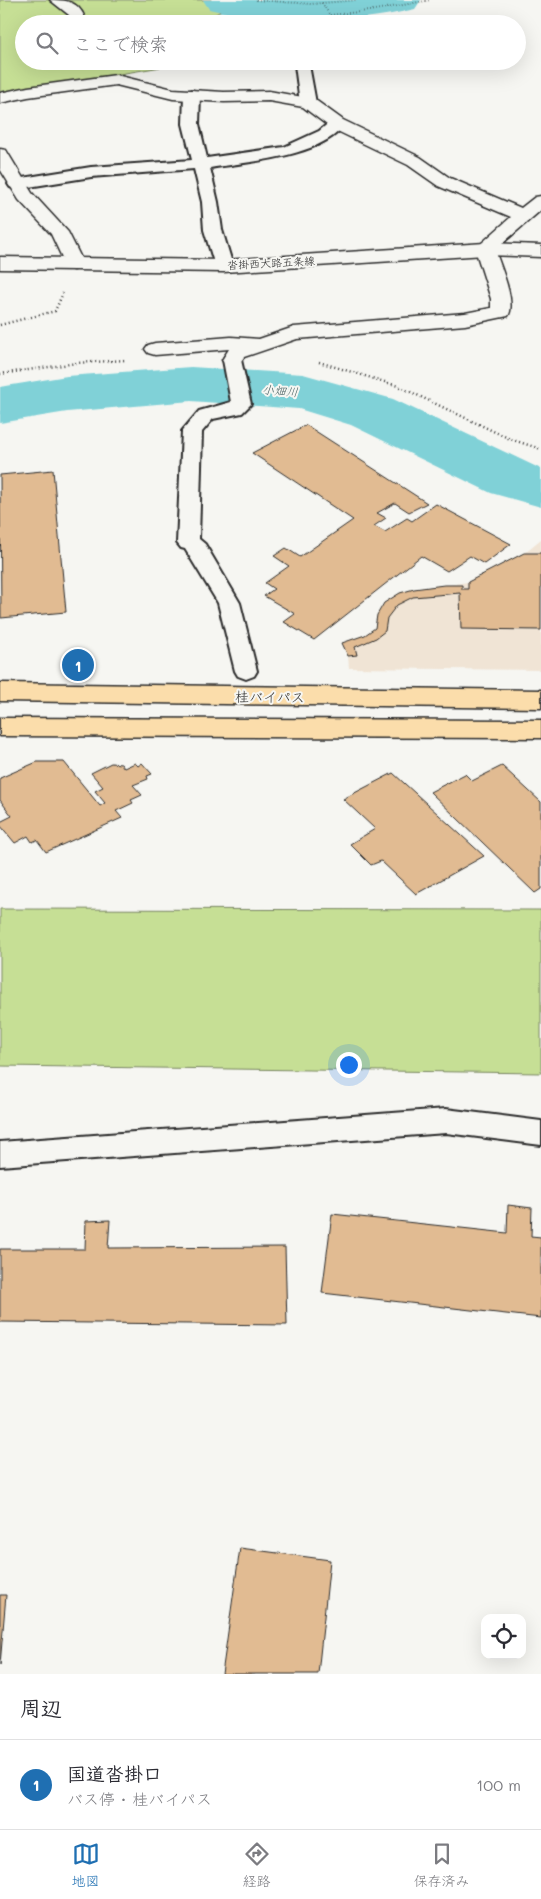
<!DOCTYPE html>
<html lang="ja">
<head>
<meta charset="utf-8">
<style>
  body { margin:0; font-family:Mali,"Klee One",sans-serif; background:#f2f2f3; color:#2b2b33 }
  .controls { position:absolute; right:15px; bottom:15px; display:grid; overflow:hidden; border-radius:10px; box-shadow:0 5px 20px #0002 }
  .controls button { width:45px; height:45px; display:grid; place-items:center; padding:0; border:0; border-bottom:1px solid #e1e1e2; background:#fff; color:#2b2b33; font:25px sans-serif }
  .you { position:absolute; left:348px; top:1064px; width:18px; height:18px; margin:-12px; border:4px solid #fff; border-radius:50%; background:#1a73e8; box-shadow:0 0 0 8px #1a73e833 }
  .badge { display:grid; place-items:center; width:32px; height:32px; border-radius:50%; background:#1f6fb2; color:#fff; font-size:16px; font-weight:700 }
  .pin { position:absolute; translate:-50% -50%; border:2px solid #fff; box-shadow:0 1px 5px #0006 }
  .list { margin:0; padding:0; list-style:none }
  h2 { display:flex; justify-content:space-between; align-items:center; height:65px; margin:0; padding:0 20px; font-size:21px }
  h2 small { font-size:16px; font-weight:400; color:#7c7c81 }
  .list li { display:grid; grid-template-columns:32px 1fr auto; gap:15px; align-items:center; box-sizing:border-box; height:90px; padding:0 20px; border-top:1px solid #e1e1e2 }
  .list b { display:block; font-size:19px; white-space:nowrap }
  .list p { margin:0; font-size:16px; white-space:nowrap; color:#7c7c81 }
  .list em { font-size:16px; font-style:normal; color:#7c7c81 }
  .icon { flex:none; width:28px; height:28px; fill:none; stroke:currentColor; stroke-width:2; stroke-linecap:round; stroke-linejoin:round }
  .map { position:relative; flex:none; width:541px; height:1674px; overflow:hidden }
  .search { position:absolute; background:#fff; box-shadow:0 5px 20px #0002; left:15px; right:15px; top:15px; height:55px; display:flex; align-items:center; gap:12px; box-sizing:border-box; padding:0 18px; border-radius:28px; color:#7c7c81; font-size:19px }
  .sheet { height:155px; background:#fff }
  nav { display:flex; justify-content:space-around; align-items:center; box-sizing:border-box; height:70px; border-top:1px solid #e1e1e2; background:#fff; font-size:14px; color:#7c7c81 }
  nav a { display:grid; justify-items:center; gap:2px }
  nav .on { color:#1f6fb2 }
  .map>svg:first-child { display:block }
  .built { fill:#f0e4d5 }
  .green { fill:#c6df95; stroke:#788560 }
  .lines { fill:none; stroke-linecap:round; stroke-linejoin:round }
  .river { fill:#80d1d7; fill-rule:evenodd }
  .building { fill:#e1bb92; stroke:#2b2b2b }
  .service-casing { stroke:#2b2b2b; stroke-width:4 }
  .minor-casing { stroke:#2b2b2b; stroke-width:3 }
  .secondary-casing { stroke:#2b2b2b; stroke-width:3 }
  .trunk-casing { stroke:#2b2b2b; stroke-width:3 }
  .path-far1 { stroke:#2b2b2b; stroke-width:2; stroke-dasharray:0.5 2.5; stroke-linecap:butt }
  .path { stroke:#2b2b2b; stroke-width:2.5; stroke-dasharray:1 3; stroke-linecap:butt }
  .service { fill:#f6f6f2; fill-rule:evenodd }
  .minor { fill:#f6f6f2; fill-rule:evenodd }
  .secondary { fill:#f6f6f2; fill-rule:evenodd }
  .trunk { fill:#fbddab; fill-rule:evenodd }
  .labels { text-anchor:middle; stroke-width:4; stroke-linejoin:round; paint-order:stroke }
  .far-street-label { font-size:11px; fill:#2b2b2b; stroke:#f6f6f2 }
  .far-water-label { font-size:12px; font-style:italic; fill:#445d5f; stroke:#f6f6f2 }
  .street-label { font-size:14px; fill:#2b2b2b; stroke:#f6f6f2 }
</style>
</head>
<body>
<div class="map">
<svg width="541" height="1674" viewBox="0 0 541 1674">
  <rect width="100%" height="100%" fill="#f6f6f2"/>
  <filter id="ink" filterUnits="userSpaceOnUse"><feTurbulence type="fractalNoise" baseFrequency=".02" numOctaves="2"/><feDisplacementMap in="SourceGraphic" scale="10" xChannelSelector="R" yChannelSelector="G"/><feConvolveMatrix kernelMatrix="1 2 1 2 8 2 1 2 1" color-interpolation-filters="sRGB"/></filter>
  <g filter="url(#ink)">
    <!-- built -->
    <path class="built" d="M541,539V670L349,668L348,656L342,643L365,635L375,628L377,615L384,603L400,593L414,589L468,582L524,553Z"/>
    <!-- green -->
    <path class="green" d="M0,0H211L225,8L201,24H24V61H180L179,64L0,94Z
      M0,909L541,910V1073L0,1066Z"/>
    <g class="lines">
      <!-- river -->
      <path class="river" d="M203,0H421L415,9C350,25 274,25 209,9Z
        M191,367L303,374L393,399L541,469V507L491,493L351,425L299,409L191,401L67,412L0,423V387L67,376Z"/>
    </g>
    <!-- building -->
    <path class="building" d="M306,425L427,503L409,512L395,503L377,513L386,518L374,526L385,532L407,518L412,521L436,504L511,544L484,564L470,556L447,571L421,556L314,640L284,622L295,614L264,596L274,589L265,583L289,566L274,556L286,548L300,557L353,520L252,453Z
      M53,470L66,612L1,618L0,475Z
      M524,553H541V630L461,629L460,593L413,597L397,605L387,618L385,631L376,638L355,647L357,655L348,656L342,643L365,635L375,628L377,615L384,603L400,593L414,589L444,585H462V589H468V582Z
      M37,762H64L100,806L105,803L95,791L103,787L91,773L111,763L121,764L124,768L135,763L138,766L142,763L152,774L147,776L148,779L133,785L142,795L131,800L133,803L116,811L122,818L46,852L37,840L32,842L28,836L15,843L0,825V822L12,816L0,800V778Z
      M502,766L541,802V889L535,893L430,792L465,774L472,781Z
      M393,773L484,856L416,894L381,861L371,865L350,844L375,829L343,799Z
      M508,1205L532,1208L531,1236L541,1237V1318L322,1293L332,1214L507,1233Z
      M110,1220L108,1248L285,1247L287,1325L0,1322V1249H85L86,1221Z
      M240,1548L330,1560L318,1674H222Z
      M0,1595H6L0,1665Z"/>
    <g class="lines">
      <defs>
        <path id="service" d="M305,61L309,65L316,103L313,106H303L300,103L295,65L297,62Z
          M192,90L197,92L200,95L199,124L207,158L284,147L319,131L331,121H343L345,124C322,157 247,162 210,168L218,202L222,230L233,266L230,270L224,271L218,270L215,266L204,230L202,202L194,169L91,177L16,189L10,187L8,184L10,181L16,179L91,167L192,160L183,124L184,95L187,92Z
          M232,354L239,356L241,360L251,404L242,413L213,419L202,432L199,539L205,544L240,603L257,671L254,676L246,679L238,676L235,671L218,603L185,549L181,548L177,543L182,431L199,411L231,402L223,360L225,356Z
          M446,1109L541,1121V1145L446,1133L0,1166V1142Z"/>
        <path id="minor" d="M50,0C71,0 81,3 87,24H71L69,15Z
          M116,75L173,89L224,92L269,91L314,99L343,120L420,157L450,178L521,208L535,197L541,196V210L495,250C500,265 517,303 508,316L465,325L297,339L244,357L239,364L232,366L225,364L222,360L229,349L155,355L148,353L145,349L148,345L155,343L231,337L259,339L294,327L465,313L491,308V299L475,249L511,217L438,186L408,165L331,128L303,107L269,101L224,102L173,99L116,85L28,97L0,103V93L28,87Z
          M0,149L6,150L32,193L68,232L84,264L81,268L74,270L67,268L51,234L19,200L0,169Z"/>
        <path id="secondary" d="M485,243L541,245V257L485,255L224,272L0,269V257L224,260Z"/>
        <path id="trunk" d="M0,683L541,690V708L0,701Z
          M0,718L541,720V738L0,736Z"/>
      </defs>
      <!-- service casing -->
      <use href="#service" class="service-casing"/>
      <!-- minor casing -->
      <use href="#minor" class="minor-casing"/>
      <!-- secondary casing -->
      <use href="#secondary" class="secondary-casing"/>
      <!-- trunk casing -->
      <use href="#trunk" class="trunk-casing"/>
      <!-- path-far1 -->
      <path class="path-far1" d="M256,0L311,4L356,0
        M322,3L330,15L369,11L431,0"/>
      <!-- path -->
      <path class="path" d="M0,325L55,311L63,293
        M319,362L398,386L510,439L541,449
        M0,374L77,363L126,360"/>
      <!-- service -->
      <use href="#service" class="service"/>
      <!-- minor -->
      <use href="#minor" class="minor"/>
      <!-- secondary -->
      <use href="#secondary" class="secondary"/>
      <!-- trunk -->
      <use href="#trunk" class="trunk"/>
    </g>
  </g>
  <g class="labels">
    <!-- far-street labels -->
    <g class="far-street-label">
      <text transform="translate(271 263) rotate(-3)" y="4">沓掛西大路五条線</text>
    </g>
    <!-- far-water labels -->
    <g class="far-water-label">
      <text transform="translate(280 391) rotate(5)" y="4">小畑川</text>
    </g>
    <!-- street labels -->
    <g class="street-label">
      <text transform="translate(270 697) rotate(1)" y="5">桂バイパス</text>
    </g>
  </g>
</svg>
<div class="controls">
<button><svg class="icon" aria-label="locate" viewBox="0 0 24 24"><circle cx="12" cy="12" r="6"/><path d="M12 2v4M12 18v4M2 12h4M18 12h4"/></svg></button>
</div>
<div class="you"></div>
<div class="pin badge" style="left:78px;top:665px">1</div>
<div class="search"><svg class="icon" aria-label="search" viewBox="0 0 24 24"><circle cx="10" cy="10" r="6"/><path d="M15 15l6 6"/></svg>ここで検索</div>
</div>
<section class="sheet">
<h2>周辺<small></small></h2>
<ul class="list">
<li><span class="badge">1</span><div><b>国道沓掛口</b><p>バス停 · 桂バイパス</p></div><em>100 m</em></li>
</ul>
</section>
<nav>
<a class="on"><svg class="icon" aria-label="map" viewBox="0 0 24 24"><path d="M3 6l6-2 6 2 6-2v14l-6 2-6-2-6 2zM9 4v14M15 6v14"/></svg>地図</a>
<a><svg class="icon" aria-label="directions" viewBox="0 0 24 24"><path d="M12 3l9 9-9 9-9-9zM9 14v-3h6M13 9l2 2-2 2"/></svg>経路</a>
<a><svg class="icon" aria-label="saved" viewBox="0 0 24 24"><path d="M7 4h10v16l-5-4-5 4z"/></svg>保存済み</a>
</nav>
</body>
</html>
